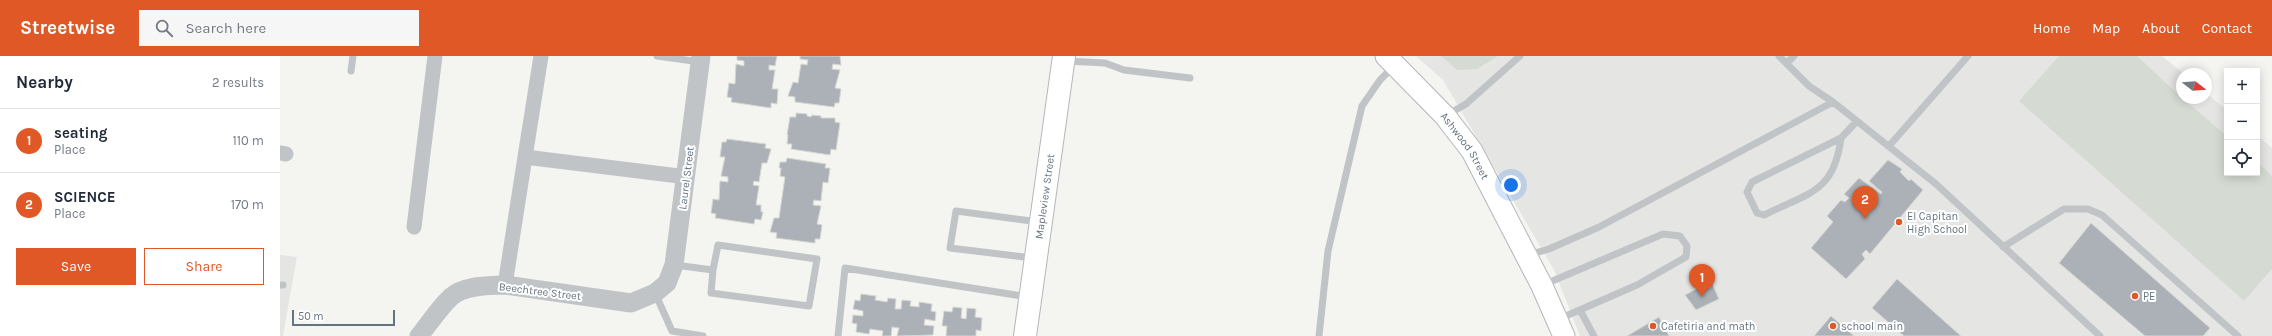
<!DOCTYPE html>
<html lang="en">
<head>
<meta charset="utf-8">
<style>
  body { margin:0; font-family:Karla,sans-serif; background:#f6f6f7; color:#1f2937 }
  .controls { position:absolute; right:12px; top:12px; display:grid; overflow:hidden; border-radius:0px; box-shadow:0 2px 10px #0003 }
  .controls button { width:36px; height:36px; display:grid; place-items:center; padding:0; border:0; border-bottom:1px solid #e0e1e3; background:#fff; color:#1f2937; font:20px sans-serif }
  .compass { position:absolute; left:1896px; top:12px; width:36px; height:36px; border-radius:50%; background:#fff; box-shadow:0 2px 10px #0003; rotate:107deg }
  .scale { position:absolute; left:12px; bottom:10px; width:103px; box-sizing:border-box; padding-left:4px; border:2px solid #647381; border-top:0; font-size:11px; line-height:14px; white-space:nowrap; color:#647381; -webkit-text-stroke:3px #fff; paint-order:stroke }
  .you { position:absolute; left:1231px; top:129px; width:14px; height:14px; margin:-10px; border:3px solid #fff; border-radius:50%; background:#1a73e8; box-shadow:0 0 0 6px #1a73e833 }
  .badge { display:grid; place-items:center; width:26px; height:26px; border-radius:50%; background:#df5826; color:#fff; font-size:13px; font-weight:700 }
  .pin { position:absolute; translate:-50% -33px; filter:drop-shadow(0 1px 2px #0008) }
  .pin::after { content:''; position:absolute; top:21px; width:14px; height:12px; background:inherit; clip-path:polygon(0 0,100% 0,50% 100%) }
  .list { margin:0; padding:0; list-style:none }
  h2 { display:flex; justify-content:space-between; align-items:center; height:52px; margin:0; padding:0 16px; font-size:17px }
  h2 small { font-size:13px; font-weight:400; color:#747a83 }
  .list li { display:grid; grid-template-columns:26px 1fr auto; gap:12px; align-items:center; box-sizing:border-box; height:64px; padding:0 16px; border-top:1px solid #e0e1e3 }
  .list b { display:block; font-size:15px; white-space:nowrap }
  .list p { margin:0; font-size:13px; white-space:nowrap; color:#747a83 }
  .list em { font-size:13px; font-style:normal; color:#747a83 }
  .actions { display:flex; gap:8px; padding:12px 16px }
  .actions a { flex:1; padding:9px 0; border:1px solid #df5826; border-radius:0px; text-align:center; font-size:14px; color:#df5826 }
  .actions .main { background:#df5826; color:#fff }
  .icon { flex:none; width:22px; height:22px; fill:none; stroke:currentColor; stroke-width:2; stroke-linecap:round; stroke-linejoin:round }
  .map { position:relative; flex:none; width:1992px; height:280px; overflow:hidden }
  header { display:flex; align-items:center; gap:24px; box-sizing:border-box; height:56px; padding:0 20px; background:#df5826; color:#fff }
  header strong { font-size:19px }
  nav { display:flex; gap:22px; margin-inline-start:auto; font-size:14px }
  .search { width:280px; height:36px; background:#f6f6f7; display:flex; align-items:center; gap:10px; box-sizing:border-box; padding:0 14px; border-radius:0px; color:#747a83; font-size:15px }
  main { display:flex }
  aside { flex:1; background:#fff }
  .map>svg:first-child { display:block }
  .built { fill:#e5e6e4 }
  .green { fill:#d5dbd2 }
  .building { fill:#abb1b6; stroke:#d6d6d3 }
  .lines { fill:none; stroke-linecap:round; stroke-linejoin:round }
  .secondary-casing { stroke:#b2b7bb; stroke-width:23 }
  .primary-casing { stroke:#b3b7bb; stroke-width:24 }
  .service { stroke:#c0c4c7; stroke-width:7 }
  .minor { stroke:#c0c4c7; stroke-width:15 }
  .tertiary { stroke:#c0c4c7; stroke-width:19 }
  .secondary { stroke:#fff; stroke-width:21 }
  .primary { stroke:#fff; stroke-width:22 }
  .poi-dot { fill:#df5826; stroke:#fff; stroke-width:1.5 }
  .labels { text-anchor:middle; stroke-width:4; stroke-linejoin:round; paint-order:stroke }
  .street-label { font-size:11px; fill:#647381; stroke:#fff }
  .poi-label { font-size:11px; fill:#647381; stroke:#fff; text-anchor:start }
</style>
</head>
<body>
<header>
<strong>Streetwise</strong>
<div class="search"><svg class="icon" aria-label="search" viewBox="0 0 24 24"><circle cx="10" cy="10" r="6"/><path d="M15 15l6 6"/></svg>Search here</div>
<nav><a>Home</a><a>Map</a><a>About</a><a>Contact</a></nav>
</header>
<main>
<aside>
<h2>Nearby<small>2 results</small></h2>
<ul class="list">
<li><span class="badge">1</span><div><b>seating</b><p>Place</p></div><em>110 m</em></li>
<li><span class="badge">2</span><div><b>SCIENCE</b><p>Place</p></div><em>170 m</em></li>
</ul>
<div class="actions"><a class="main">Save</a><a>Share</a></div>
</aside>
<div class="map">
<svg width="1992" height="280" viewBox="0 0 1992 280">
  <rect width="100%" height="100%" fill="#f4f5f1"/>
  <!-- built -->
  <path class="built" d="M1136,0H1882L1904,18H1902V42H1926V37L1947,54V117H1977V79L1992,92V280H1300L1274,214L1163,24Z
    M0,199L17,201L3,280H0Z"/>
  <!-- green -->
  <path class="green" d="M1161,0H1218L1197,13L1177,14Z
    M1779,0H1857L1902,42L1947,80V117H1977V106L1992,120V213L1964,245L1739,45Z"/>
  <!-- building -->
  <path class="building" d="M457,0H497L495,10L489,9V14H495L492,33H498L497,48L491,47V52L451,46L452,42L447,41L449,27L455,28L456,8L464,10V5L457,4Z
    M520,0H560L561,9L553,8L552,13L560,14L555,32L561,33L559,47H555L554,51L515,46V41L508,40L513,26L518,27L521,8L527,9L528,4L520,3Z
    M516,57L527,58V60L531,61L532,59L541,60V62H555V66L560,67L556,94L551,93L550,99L511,93L512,88H507L508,79H507L510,61H516Z
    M447,83L486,88L485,92L491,93L487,107H482L479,126L474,125L473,129L479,130L476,149H481V156H483L481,164L475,163L474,168L435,162L436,158L431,157L433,143L439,144L440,125L448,126V121L441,120L445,101H440L442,86H446Z
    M507,102L546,108L545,112H550L548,127L543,126L541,145L534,144L533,149L541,150L537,168L542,169L540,183H535V187L496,182L497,177L490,176L494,162H499L505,121L500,120L501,112H499L500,106H506Z
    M1608,104L1622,113L1620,116L1629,125L1631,123L1643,134L1590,198L1586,194L1582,198L1585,203L1566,223L1531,192L1553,166L1547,160L1561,144L1565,146L1569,142L1564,138L1579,122L1601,138L1602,136L1589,125Z
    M1811,167L1930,272L1923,280H1865L1779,207Z
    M1617,223L1681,280H1624L1592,252Z
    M1431,225L1439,243L1416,254L1405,239Z
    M581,238L596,240L595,244L607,246L608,242L616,243L615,253H621L622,244L631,245L630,250L639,251V246L652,248L651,255L656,256L655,265L645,263L644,269L654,270L653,279L617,280L619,272L612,271L611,280H602L603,275L590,273L589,278L576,276L577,268L572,267L573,259L583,260V255L573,253L575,244L580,245Z
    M673,251L682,252L681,262L686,263L687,252L696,253L695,261L702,262L701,275L696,274V280H666L667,270H662L664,255L672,256Z
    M1551,260L1574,280H1534Z
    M1379,261L1389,280H1347Z"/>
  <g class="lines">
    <defs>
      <g id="secondary">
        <path id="s1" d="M1106,0L1165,60L1192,95L1262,230L1284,280"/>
      </g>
      <g id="primary">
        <path id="s2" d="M745,280L784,0"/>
      </g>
    </defs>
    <!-- secondary casing -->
    <use href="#secondary" class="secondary-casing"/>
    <!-- primary casing -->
    <use href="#primary" class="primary-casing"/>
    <!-- service -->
    <path class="service" d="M377,0L420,6
      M1499,0L1529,30L1553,46L1656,128L1820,280
      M786,5L825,7L844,14L910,22
      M1507,7L1514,0
      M71,15L73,0
      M1167,59L1186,48L1240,0
      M1561,82C1554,137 1528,137 1484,159L1477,157L1467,136L1472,126L1561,82L1577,65
      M1609,90L1688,0
      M1723,191L1784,153H1808L1822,159L1958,280
      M1248,199L1269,193L1319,171L1553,46
      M753,202L670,192L676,155L759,166
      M395,209L433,214L431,237L529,250L537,203L438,189L433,214
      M0,229H3
      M1263,229L1383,178L1400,180L1407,190L1406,201L1357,229L1279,263
      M375,237L392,275L423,280
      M1300,254L1314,280
      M558,280L565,212L748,241
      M1039,280L1048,195L1082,50L1100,24L1114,10"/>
    <!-- minor -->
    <path class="minor" d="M0,97L6,98
      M245,101L261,0
      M134,171L155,0
      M225,229L245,101L407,121"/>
    <!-- tertiary -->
    <path class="tertiary" d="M139,280C149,268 159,252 171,241C184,229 208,230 225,229L351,247L375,237L387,227L394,209L421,0"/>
    <!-- secondary -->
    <use href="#secondary" class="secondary"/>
    <!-- primary -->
    <use href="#primary" class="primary"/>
  </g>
  <!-- markers -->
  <g class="poi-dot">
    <circle cx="1619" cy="166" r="4"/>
    <circle cx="1855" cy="240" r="4"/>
    <circle cx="1373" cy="270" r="4"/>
    <circle cx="1553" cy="270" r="4"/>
  </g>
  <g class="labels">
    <!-- street labels -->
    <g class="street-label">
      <text dy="4" stroke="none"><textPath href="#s1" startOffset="120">Ashwood Street</textPath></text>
      <text transform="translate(406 122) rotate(-83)" y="4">Laurel Street</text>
      <text dy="4" stroke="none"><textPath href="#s2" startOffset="141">Mapleview Street</textPath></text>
      <text transform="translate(260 235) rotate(7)" y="4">Beechtree Street</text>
    </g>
    <!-- poi labels -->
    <g class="poi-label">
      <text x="1627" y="164">El Capitan<tspan x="1627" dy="13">High School</tspan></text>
      <text x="1863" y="244">PE</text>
      <text x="1381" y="274">Cafetiria and math</text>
      <text x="1561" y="274">school main</text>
    </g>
  </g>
</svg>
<div class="controls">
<button>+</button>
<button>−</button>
<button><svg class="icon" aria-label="locate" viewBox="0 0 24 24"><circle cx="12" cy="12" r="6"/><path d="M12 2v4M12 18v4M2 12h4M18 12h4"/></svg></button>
</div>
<svg class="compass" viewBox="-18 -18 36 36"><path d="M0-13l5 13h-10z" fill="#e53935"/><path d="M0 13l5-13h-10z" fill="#747a83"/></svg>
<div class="scale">50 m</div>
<div class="you"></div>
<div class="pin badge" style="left:1422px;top:241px">1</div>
<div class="pin badge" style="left:1585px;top:163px">2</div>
</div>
</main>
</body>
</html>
